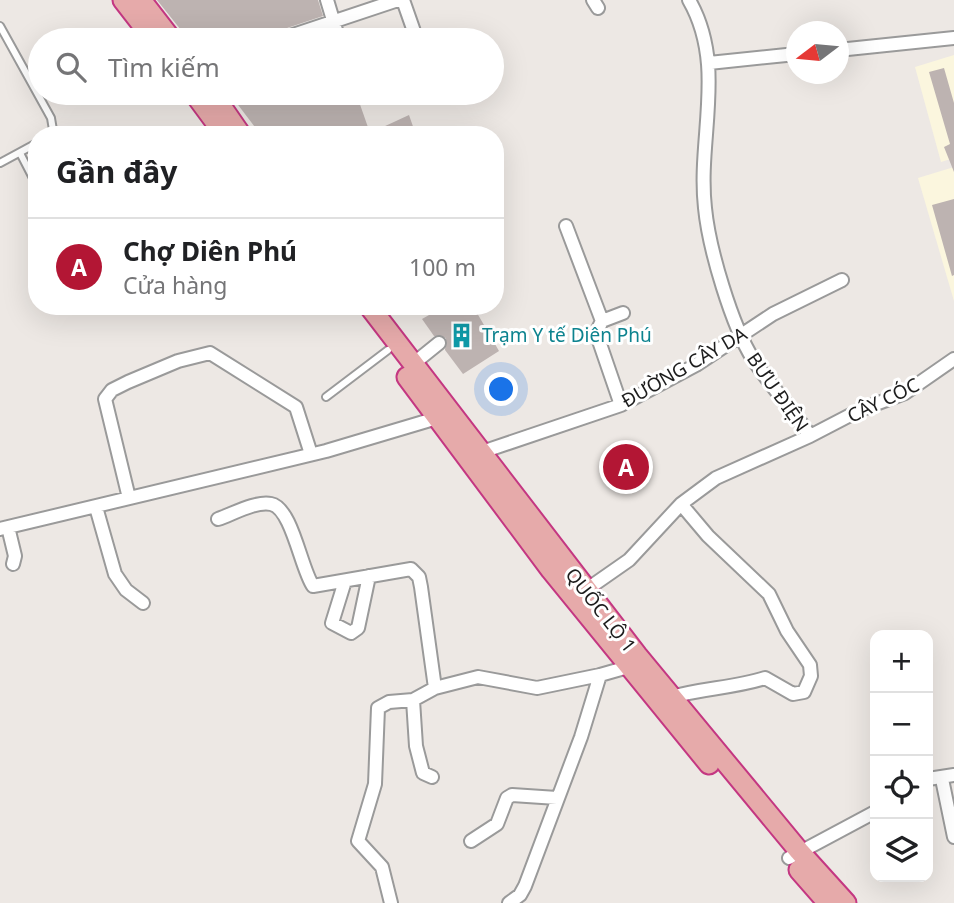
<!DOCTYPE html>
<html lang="vi">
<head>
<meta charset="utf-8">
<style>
  body { margin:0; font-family:"Noto Sans",sans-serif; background:#f6f6f6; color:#202124 }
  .controls { position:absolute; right:21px; bottom:21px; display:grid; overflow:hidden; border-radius:14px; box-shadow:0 7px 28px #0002 }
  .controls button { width:63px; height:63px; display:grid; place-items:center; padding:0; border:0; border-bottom:2px solid #e0e0e0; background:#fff; color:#202124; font:35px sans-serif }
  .compass { position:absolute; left:786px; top:21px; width:63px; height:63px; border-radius:50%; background:#fff; box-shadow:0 7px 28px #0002; rotate:254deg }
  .you { position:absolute; left:502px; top:390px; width:24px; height:24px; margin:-18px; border:5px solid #fff; border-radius:50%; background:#1a73e8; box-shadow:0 0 0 10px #1a73e833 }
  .badge { display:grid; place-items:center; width:46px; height:46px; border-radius:50%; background:#b31634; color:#fff; font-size:23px; font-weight:700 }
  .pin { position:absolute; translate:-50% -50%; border:4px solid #fff; box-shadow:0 2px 7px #0006 }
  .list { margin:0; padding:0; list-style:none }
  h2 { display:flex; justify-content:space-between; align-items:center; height:91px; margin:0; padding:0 28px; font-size:30px }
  h2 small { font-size:23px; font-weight:400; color:#757577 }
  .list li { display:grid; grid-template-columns:46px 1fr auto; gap:21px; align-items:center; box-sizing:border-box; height:98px; padding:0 28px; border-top:2px solid #e0e0e0 }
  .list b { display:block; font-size:26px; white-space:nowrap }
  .list p { margin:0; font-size:23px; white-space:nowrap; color:#757577 }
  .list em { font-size:23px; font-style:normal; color:#757577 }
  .icon { flex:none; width:38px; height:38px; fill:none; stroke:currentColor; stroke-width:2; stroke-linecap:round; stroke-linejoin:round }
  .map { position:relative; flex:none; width:954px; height:903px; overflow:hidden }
  .search { position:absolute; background:#fff; box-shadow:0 7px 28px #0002; left:28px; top:28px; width:476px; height:77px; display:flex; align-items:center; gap:18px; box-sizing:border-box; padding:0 24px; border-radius:38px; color:#757577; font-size:26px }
  .panel { position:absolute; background:#fff; box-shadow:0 7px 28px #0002; left:28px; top:126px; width:476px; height:189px; border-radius:28px }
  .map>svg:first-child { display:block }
  .education { fill:#fbf6de }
  .building { fill:#bdb3b1 }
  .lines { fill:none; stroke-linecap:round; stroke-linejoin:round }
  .service-casing { stroke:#9a9a9a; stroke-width:10 }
  .minor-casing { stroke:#9a9a9a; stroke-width:16 }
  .trunk-casing { stroke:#c43782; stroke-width:23 }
  .service { stroke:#fff; stroke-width:6 }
  .minor { stroke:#fff; stroke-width:12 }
  .trunk { stroke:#e6aaaa; stroke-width:19 }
  .labels { text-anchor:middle; stroke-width:6; stroke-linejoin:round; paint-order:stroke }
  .culture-label { font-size:19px; fill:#0d838f; stroke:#fff; text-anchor:start }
  .street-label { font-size:19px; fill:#1d1d1d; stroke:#fff }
</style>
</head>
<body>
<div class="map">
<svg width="954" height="903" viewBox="0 0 954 903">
  <rect width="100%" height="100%" fill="#ede8e4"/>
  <!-- education -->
  <path class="education" d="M954,55V158L941,162L915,67Z
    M954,167V301L918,178Z"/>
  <!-- building -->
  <path class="building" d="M157,0H318L323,16L275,32L269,40H189Z
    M944,68L954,103V172L944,147L950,144L929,72Z
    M229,93H356L370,133L409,115L416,135H261Z
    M954,199V275L952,276L932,205Z
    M445,306H473L499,351L463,374L445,350L446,338L434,336L422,319Z"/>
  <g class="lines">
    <defs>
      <path id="service" d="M0,26L51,118L53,130L49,135
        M20,153L37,186
        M0,163L37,143
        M326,397L388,350"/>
      <path id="minor" d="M327,0L339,40
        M403,0L417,40
        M593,0L598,8
        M278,40L398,0
        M838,50L954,38
        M709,63L796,54
        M566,226L602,321
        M413,364L439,343
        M621,405L599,341L598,329L602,321L623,313
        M810,436L860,410L905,393L954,359
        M479,453L621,405L696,365L773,314L842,280
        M129,498L105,399L112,390L128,382L178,361L210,353L296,407L311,454
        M96,507L115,574L126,590L143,603
        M218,519C233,514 255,501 271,504C292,508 301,569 313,586L411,569L419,577L421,587L435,688
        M8,527L15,556L13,564
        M0,529L326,451L437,418
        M345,581L332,623L351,633L358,628L369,576
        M586,590L629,560L681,504L716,478L810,436C793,409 770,386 753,359C732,326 709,249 705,208C697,138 727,66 689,0
        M672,697C703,688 734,688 765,678L793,694L804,692L811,676L810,665L787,631L769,594L708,536L681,504
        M413,700L416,746L423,773L432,777
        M928,779L954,775
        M942,779L954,837
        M471,841L497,824L507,798L512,795L557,798
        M789,858L875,812
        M391,903L382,867L358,841L375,784L378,708L389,702L413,700L435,688L478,677L537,688L600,675
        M509,903L520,895L525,886L581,737L600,675L628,667"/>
      <path id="trunk" d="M123,0L154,40
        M141,0L172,40
        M194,93L225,135
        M212,93L241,135
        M369,306L637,655L799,851L846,903
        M407,377L551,570L709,764
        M799,870L828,903"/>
    </defs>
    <!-- service casing -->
    <use href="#service" class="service-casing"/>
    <!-- minor casing -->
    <use href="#minor" class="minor-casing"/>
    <!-- trunk casing -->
    <use href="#trunk" class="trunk-casing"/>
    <!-- service -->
    <use href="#service" class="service"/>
    <!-- minor -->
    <use href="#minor" class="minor"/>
    <!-- trunk -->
    <use href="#trunk" class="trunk"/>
  </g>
  <!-- icons -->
  <defs>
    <symbol id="building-bare" viewBox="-9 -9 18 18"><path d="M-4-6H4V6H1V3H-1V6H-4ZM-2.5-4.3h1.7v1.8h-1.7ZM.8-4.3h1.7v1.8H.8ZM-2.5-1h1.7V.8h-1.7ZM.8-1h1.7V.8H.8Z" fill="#0f9aa8" stroke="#fff" stroke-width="2.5" paint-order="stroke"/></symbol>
  </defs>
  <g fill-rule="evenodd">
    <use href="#building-bare" x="444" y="318" width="35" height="35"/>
  </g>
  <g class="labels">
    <!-- culture labels -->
    <g class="culture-label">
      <text x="482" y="342">Trạm Y tế Diên Phú</text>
    </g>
    <!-- street labels -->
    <g class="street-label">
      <text transform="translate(684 367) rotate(-30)" y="7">ĐƯỜNG CÂY DA</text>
      <text transform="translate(778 392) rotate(55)" y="7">BƯU ĐIỆN</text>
      <text transform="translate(883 400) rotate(-26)" y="7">CÂY CÓC</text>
      <text transform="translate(601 610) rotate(52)" y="7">QUỐC LỘ 1</text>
    </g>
  </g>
</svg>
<div class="controls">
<button>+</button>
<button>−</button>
<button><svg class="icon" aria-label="locate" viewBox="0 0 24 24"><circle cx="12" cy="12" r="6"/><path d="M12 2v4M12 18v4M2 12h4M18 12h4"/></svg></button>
<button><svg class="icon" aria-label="layers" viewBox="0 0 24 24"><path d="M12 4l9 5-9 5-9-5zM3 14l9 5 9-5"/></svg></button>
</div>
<svg class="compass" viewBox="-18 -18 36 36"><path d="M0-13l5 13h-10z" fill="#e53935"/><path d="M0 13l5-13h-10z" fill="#757577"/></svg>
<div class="you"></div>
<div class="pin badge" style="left:626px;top:467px">A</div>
<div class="search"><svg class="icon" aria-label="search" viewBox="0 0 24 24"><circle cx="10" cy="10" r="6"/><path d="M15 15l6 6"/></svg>Tìm kiếm</div>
<section class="panel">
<h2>Gần đây<small></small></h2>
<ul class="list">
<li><span class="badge">A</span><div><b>Chợ Diên Phú</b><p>Cửa hàng</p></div><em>100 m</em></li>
</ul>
</section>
</div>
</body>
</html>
